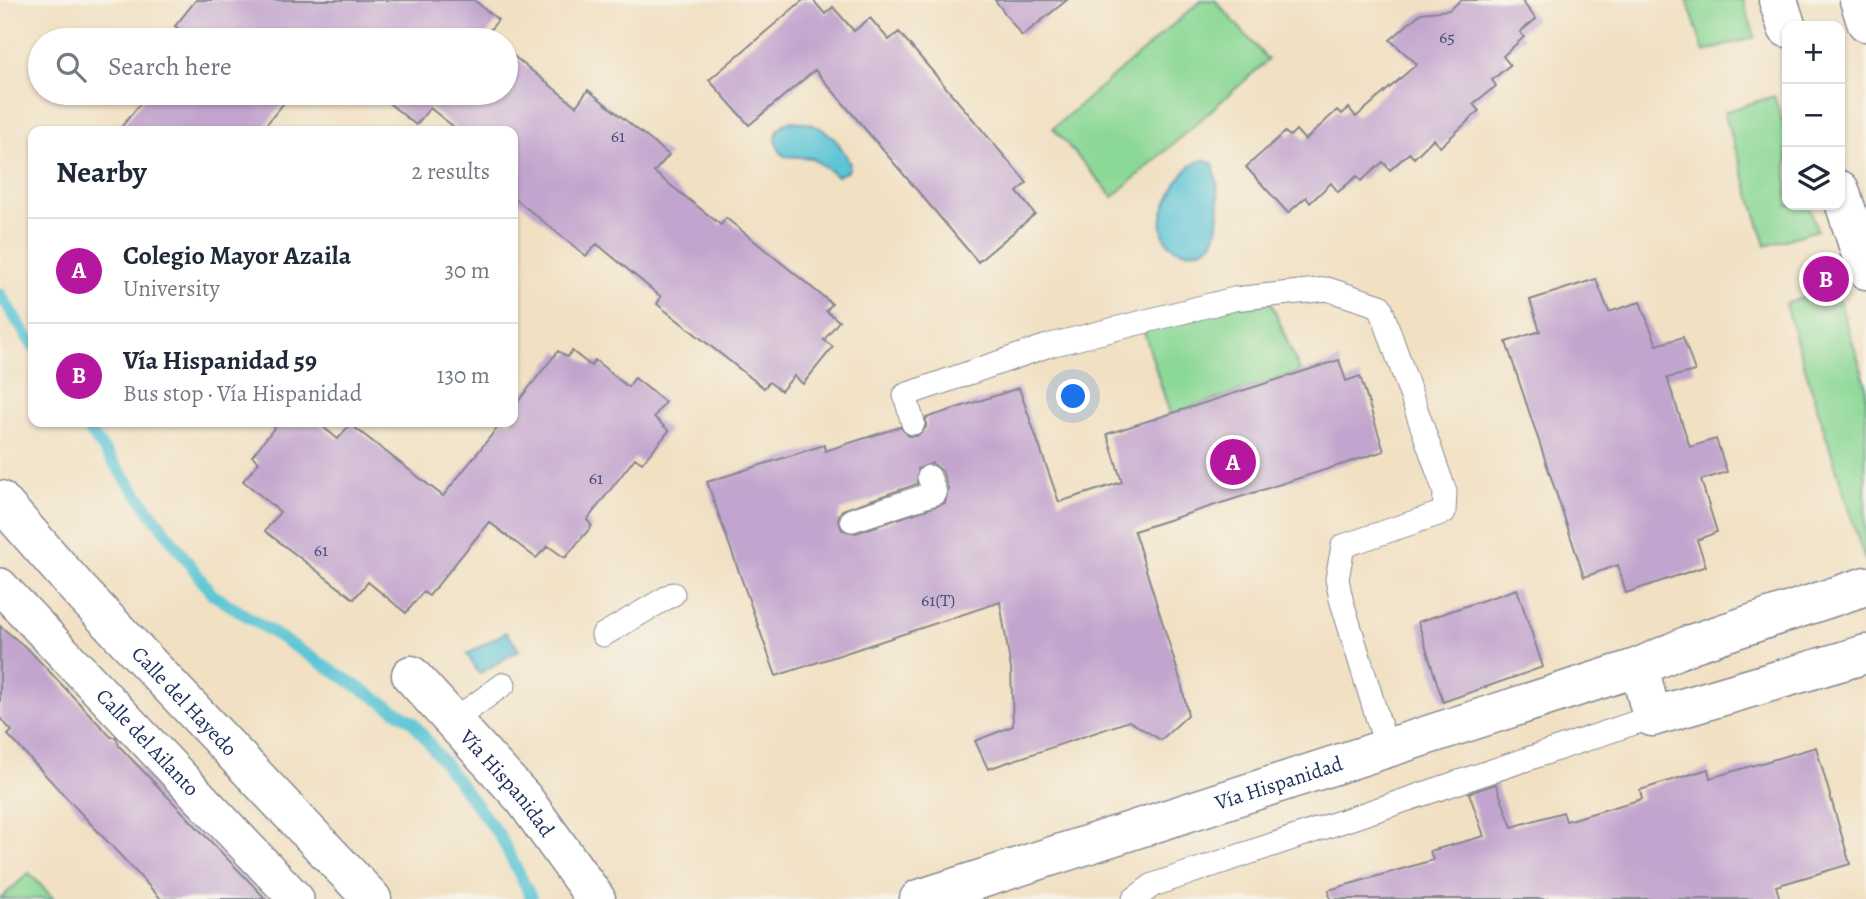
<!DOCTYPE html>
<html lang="en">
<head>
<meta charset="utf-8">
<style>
  body { margin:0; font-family:Alegreya,serif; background:#f2f2f3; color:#1f2937 }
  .controls { position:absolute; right:21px; top:21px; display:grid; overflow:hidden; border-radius:14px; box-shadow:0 2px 5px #0004 }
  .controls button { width:63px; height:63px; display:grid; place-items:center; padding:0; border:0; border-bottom:2px solid #e0e1e3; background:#fff; color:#1f2937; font:35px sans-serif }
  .you { position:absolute; left:1074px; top:397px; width:24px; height:24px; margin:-18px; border:5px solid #fff; border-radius:50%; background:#1a73e8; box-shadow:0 0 0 10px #1a73e833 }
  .badge { display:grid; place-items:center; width:46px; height:46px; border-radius:50%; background:#b5179e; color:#fff; font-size:23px; font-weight:700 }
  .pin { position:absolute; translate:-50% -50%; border:4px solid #fff; box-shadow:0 2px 7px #0006 }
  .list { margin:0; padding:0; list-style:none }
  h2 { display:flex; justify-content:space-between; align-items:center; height:91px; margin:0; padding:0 28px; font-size:30px }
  h2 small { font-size:23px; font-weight:400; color:#747a83 }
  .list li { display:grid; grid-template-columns:46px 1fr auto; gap:21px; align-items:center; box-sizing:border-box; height:105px; padding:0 28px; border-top:2px solid #e0e1e3 }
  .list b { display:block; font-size:26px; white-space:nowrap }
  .list p { margin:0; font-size:23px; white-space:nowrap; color:#747a83 }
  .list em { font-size:23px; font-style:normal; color:#747a83 }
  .icon { flex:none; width:38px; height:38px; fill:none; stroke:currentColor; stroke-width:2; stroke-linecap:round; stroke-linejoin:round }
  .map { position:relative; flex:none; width:1866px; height:899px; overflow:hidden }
  .search { position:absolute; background:#fff; box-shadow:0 2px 5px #0004; left:28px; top:28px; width:490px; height:77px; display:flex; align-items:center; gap:18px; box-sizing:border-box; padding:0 24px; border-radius:38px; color:#747a83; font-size:26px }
  .panel { position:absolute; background:#fff; box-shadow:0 2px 5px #0004; left:28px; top:126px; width:490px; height:301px; border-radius:14px }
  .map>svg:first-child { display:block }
  .green { fill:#8cd896; stroke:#54847a; stroke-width:2 }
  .water { fill:#5bc5d5; stroke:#3b7a9a; stroke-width:2 }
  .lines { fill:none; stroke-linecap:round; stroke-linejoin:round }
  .stream { stroke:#5bc5d5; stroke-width:12 }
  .building { fill:#c2a5ce; fill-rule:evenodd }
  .service-casing { stroke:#868890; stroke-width:25 }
  .pedestrian-casing { stroke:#868890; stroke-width:38 }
  .minor-casing { stroke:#868890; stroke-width:41 }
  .trunk-casing { stroke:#868890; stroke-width:41 }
  .service { stroke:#fff; stroke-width:23 }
  .pedestrian { stroke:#fff; stroke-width:35 }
  .minor { stroke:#fff; stroke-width:38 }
  .trunk { stroke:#fff; stroke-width:38 }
  .labels { text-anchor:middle; stroke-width:6; stroke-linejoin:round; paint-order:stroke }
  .number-label { font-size:18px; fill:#454c7a }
  .street-label { font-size:21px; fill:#1b2f5e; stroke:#f7f3e8 }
</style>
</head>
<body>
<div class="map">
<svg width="1866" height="899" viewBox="0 0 1866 899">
  <rect width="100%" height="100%" fill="#f7f3e8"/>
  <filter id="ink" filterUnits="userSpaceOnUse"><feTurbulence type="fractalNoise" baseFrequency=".0143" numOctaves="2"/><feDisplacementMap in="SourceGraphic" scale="14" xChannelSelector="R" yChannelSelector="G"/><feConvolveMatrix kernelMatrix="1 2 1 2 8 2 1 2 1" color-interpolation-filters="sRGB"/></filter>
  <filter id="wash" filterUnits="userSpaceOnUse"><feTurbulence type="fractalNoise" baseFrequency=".00686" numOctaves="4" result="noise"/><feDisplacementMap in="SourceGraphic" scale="28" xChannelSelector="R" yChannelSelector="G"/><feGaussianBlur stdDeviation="1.57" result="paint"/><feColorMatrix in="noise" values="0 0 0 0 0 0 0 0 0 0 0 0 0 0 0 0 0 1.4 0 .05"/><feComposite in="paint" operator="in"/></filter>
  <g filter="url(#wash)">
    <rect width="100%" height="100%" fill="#f1e0c2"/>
    <!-- green -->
    <path class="green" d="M1202,0H1215L1268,60L1113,197L1053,128Z
      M1687,0H1743L1755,37L1704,52Z
      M1774,96L1787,137V205H1809L1817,230L1766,246L1724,112Z
      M1263,283L1300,372L1170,414L1140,319Z
      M1835,287L1866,384L1865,561L1785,304Z
      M29,873L54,899H0Z"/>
    <!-- water -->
    <path class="water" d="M791,121C822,122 838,137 850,164L848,171L837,176L812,158L784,156C772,143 773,127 791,121Z
      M1205,160L1213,164C1218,181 1224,229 1211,243C1195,259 1164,252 1162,228C1160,214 1166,204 1172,192C1178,179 1189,162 1205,160Z
      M506,632L519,650L479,674L467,654Z"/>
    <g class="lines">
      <!-- stream -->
      <path class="stream" d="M0,294L33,346
        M83,422L212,594L412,721L500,836L532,899"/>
    </g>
    <g id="blocks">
      <!-- building -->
      <path class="building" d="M196,0H474L498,20L486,35L493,40H192L175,26Z
        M803,0H813L825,14L833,7L854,31L870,18L889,40L899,32L1027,183L1017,192L1035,214L978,262L815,70L749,125L709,80Z
        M995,0H1067L1022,36Z
        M1461,0H1521L1536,19L1520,32L1524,37L1503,56L1510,65L1492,80L1496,86L1473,104L1479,111L1440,147L1433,139L1414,158L1409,153L1390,170L1383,162L1361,181L1357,176L1338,192L1331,183L1310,203L1306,197L1288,213L1246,167L1285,132L1290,136L1296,130L1305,140L1337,110L1342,114L1349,108L1356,117L1417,64L1390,40L1421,13L1449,10Z
        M506,50L576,106L588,90L669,155L654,172L721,225L726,218L832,304L826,311L839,321L824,340L833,347L803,384L794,376L781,391L769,382L764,388L657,304L661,297L597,244L586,256L513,197V131H459L430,108L416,125L384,99L389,93H506Z
        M149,93H292L261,131H118Z
        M1596,279L1609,312L1640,302L1657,345L1683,337L1695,371L1667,378L1690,447L1716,439L1727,472L1701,480L1717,532L1697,540L1706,566L1626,593L1618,565L1584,577L1506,342L1540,331L1530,300Z
        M558,351L567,357L572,351L591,366L595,360L628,387L635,378L665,402L654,417L669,431L642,463L635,458L587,520L592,526L565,558L548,546L536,558L489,522L429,596L423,592L406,613L368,582L354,599L265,531L280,512L243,481L259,462L252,456L279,422H317L338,439L350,424L443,496L502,422H513V408Z
        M1339,360L1346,381L1360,376L1384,451L1134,531L1181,682L1188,715L1161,740L1129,721L988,769L975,741L1013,726L1011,669L1000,602L776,676L707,482L824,445L825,451L900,427L909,436H917L926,427V418L1019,388L1059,502L1122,482L1107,434ZM932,463L942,471L948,488L945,503L856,533L842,530L838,518L842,510L917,484L918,469Z
        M1517,589L1543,667L1443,702L1418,622Z
        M0,626L30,651L111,737H116L119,746L266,899H161L8,735L12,731L0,718Z
        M1816,747L1850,864L1776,886L1780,899H1330L1329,890L1433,860L1430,851L1484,836L1469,793L1496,784L1512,827L1563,812L1566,821L1642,799L1640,790L1708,769L1710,778Z"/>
    </g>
  </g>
  <g filter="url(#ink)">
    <use href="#blocks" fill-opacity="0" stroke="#868890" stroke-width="2"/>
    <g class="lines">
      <defs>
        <path id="service" d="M913,423L905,395L1047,346L1234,299L1327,289L1380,306L1445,492L1444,512L1343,546L1337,579L1341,599L1387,749
          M852,520L935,493L929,477
          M603,635L673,594
          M453,721L504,684
          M1134,899L1153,885L1652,717"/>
        <g id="pedestrian">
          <path id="s1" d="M0,586L296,899"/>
        </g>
        <g id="minor">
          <path id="s2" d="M0,500L79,590L372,899"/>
          <path d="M1639,667L1652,717L1866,654"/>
          <path id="s3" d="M411,675L524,799L596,899"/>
          <path id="s4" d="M919,899L1639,667L1691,644L1866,586"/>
        </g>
        <path id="trunk" d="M1778,0L1787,28
          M1859,0L1866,22
          M1840,190L1866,270"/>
      </defs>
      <!-- service casing -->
      <use href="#service" class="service-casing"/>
      <!-- pedestrian casing -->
      <use href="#pedestrian" class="pedestrian-casing"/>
      <!-- minor casing -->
      <use href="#minor" class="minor-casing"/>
      <!-- trunk casing -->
      <use href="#trunk" class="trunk-casing"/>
      <!-- service -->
      <use href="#service" class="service"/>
      <!-- pedestrian -->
      <use href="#pedestrian" class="pedestrian"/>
      <!-- minor -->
      <use href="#minor" class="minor"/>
      <!-- trunk -->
      <use href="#trunk" class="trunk"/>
    </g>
  </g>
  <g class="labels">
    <!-- number labels -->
    <g class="number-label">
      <text x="1447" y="43">65</text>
      <text x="618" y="142">61</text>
      <text x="596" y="484">61</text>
      <text x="321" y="556">61</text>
      <text x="938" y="606">61(T)</text>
    </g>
    <!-- street labels -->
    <g class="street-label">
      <text dy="7" stroke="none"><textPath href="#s2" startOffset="273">Calle del Hayedo</textPath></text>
      <text dy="7" stroke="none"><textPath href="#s1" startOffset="215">Calle del Ailanto</textPath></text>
      <text dy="7" stroke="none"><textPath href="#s3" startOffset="145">Vía Hispanidad</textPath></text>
      <text dy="7" stroke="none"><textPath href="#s4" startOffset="378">Vía Hispanidad</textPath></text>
    </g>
  </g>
</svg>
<div class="controls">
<button>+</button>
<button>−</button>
<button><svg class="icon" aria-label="layers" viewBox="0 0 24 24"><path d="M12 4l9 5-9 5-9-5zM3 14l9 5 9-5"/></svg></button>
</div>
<div class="you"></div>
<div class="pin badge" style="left:1233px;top:462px">A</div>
<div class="pin badge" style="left:1826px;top:279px">B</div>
<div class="search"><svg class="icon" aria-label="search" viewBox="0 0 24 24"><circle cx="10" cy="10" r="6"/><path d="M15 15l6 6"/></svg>Search here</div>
<section class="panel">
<h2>Nearby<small>2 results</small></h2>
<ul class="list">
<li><span class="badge">A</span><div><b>Colegio Mayor Azaila</b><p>University</p></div><em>30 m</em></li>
<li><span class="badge">B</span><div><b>Vía Hispanidad 59</b><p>Bus stop · Vía Hispanidad</p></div><em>130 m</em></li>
</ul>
</section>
</div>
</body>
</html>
